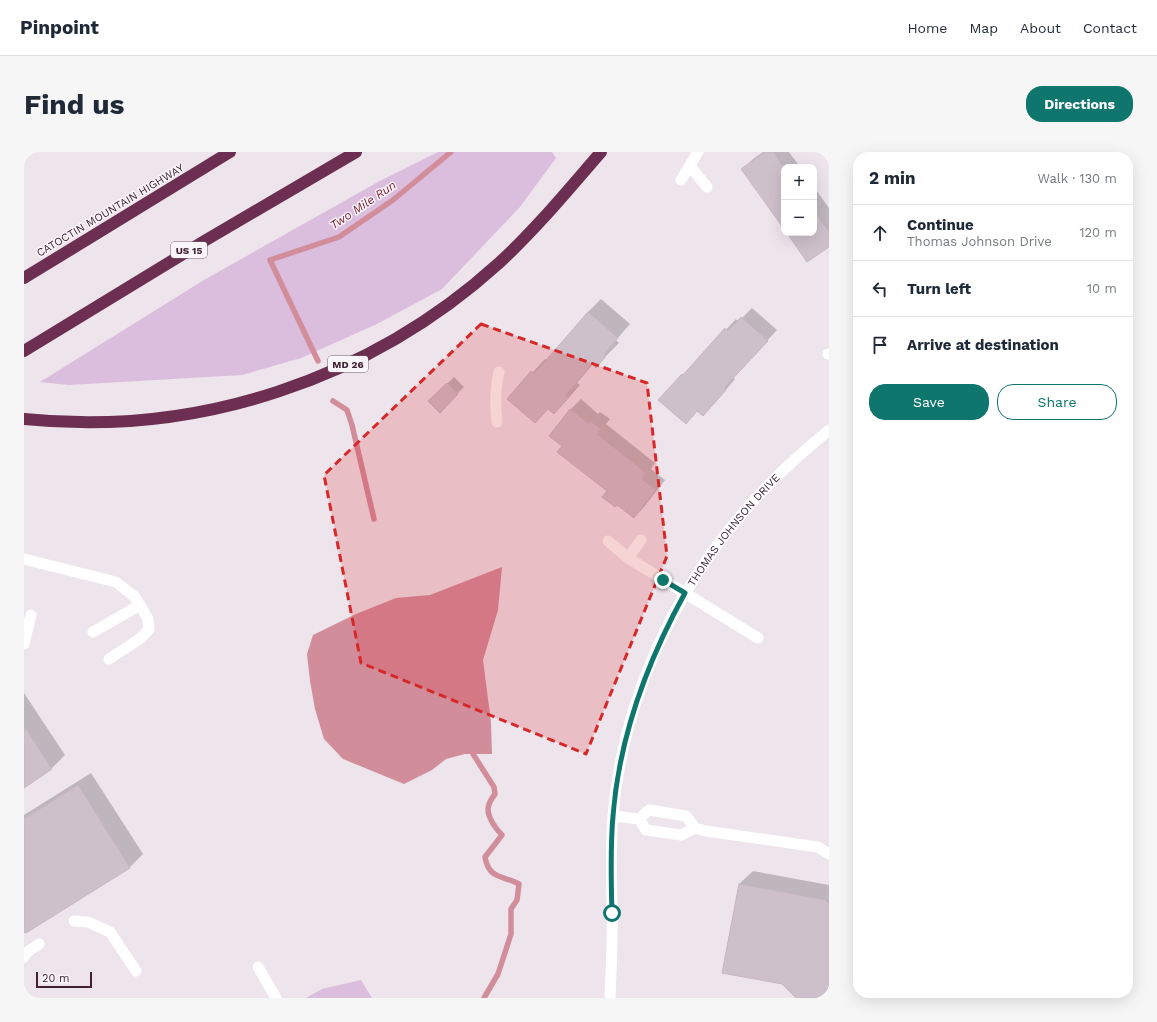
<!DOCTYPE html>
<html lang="en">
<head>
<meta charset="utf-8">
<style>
  body { margin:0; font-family:"Work Sans",sans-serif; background:#f6f6f7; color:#1f2937 }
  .controls { position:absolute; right:12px; top:12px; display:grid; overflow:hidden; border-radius:8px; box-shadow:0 4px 16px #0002 }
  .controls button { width:36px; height:36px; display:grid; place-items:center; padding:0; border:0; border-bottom:1px solid #e0e1e3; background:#fff; color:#1f2937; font:20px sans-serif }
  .scale { position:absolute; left:12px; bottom:10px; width:56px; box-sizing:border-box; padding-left:4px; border:2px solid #3f2335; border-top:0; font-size:11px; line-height:14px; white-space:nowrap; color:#3f2335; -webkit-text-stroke:3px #faf5f9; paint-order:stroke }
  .stop { position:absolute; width:12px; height:12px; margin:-9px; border:3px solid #0f766e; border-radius:50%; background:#fff }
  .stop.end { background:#0f766e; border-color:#fff; box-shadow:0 1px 4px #0008 }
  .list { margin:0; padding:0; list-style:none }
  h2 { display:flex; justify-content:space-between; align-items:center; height:52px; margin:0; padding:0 16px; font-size:17px }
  h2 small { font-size:13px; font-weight:400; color:#747a83 }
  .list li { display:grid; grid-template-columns:26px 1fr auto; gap:12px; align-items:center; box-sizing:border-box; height:56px; padding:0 16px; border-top:1px solid #e0e1e3 }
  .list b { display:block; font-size:15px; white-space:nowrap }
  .list p { margin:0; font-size:13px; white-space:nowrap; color:#747a83 }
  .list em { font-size:13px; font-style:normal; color:#747a83 }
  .actions { display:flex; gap:8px; padding:12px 16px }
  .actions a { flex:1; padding:9px 0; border:1px solid #0f766e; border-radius:16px; text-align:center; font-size:14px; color:#0f766e }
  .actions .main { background:#0f766e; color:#fff }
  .icon { flex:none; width:22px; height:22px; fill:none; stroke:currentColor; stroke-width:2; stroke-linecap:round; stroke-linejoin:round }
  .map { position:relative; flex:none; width:805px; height:846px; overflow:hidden; border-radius:16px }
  header { display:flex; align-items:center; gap:24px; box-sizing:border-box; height:56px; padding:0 20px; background:#fff; border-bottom:1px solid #e0e1e3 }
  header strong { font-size:19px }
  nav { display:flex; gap:22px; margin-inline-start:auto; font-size:14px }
  .intro { display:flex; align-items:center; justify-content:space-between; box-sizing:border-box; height:96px; padding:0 24px }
  h1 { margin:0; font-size:28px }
  .button { padding:10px 18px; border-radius:16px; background:#0f766e; color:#fff; font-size:14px; font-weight:700 }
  main { display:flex; gap:24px; padding:0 24px }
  aside { flex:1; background:#fff; border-radius:16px; box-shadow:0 4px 16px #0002 }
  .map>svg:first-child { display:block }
  .green { fill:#dbbdde }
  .water { fill:#d28d9b }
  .shadow { fill:#0003 }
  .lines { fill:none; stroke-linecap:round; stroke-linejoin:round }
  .stream { stroke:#d28d9b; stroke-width:5.5 }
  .building { fill:#cec0cb; stroke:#c7b6c3 }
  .service { stroke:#fff; stroke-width:11 }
  .tertiary { stroke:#fff; stroke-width:11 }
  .motorway { stroke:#6c2f51; stroke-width:12 }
  .route { stroke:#0f766e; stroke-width:5 }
  .marked { fill:#d62828; fill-opacity:0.2; stroke:#d62828; stroke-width:3; stroke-dasharray:8 5; stroke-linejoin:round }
  .labels { text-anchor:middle; stroke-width:3; stroke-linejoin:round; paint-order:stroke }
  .shield { fill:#faf5f9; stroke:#776270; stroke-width:1 }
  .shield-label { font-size:10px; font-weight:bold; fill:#3f2335 }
  .street-label { font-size:11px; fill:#3f2335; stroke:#faf5f9 }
  .water-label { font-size:12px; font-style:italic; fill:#7c1d2f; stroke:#faf5f9 }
</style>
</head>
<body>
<header>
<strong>Pinpoint</strong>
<nav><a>Home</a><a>Map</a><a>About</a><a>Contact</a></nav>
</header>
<div class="intro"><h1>Find us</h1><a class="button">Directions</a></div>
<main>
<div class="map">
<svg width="805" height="846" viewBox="0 0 805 846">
  <rect width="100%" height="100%" fill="#eee4ec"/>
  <!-- green -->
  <path class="green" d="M414,0H528L532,6L496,55L418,137L353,172L277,206L218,223L45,233L16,230L180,128L354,30Z
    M337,828L348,846H282L298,837Z"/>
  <!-- water -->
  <path class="water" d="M478,415L474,458L459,508L467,570L468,602H441L422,607L408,618L380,632L319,607L300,587L291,557L286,529L283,502L289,483L332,462L372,446L406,443Z"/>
  <!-- shadow -->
  <path class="shadow" d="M739,0H765L776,15H760V75L719,17L729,7Z
    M790,35L805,56V94L764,81H790Z
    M577,147L606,172L592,188L595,191L572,214L569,212L553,231L556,233L543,248L530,261L525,256L484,247L521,207L523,208L564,160Z
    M728,156L753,178L709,226L711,227L689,253L674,258L662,271L636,247L712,167L714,170Z
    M430,225L440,235L416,259L406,249Z
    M557,247L574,262L576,260L586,267L582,272L631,311L627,317L641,328L620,355L610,365L539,294L526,284L547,257Z
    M0,541L41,603L28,616L0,634Z
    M67,621L119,702L106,715L2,780L0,779V663Z
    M729,719L805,733V846H773L715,732Z"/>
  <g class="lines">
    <!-- stream -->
    <path class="stream" d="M294,209L246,108L315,85L369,48L427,0
      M309,249L323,258L328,273L350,367
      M449,602L470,635L471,642C468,646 464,652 464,657C464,666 472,677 478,683L461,705C465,728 479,723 495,732L493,748L487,757V782L474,822L460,846"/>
  </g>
  <!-- building -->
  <path class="building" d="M741,0H749L760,16V77L717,17Z
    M790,59L805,80V95L783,110L763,81H790Z
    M564,160L594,186L580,202L582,204L572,216L568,212L541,244L544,246L530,262L524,257L511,271L483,247L507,219L510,222Z
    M717,165L744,189L700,236L702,238L679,264L673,259L662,272L634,248L658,222L659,223L701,176L704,179Z
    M423,231L434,242L416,261L404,249Z
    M546,257L564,271L566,269L577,277L573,282L622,321L618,327L632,338L610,366L593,353L591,355L578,345L583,339L533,300L538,294L525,284Z
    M0,574L28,617L0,636Z
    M54,633L106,716L2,781L0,780V667Z
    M715,732L801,748L805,752V846H772L758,832L698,821Z"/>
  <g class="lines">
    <!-- service -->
    <path class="service" d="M666,14L683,35
      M657,28L674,0
      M804,202H805
      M473,270C471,253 471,236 475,220
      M584,389L604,406L734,486
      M604,406L617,388
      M0,407L92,430L111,445L124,467L125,477L117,486L85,507
      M69,480L116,453
      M0,492L7,463
      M589,664L615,667
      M615,667L625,658L662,664L671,676L682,679L794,695L805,702
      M615,667L622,678L657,683L671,676
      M50,769L64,770L86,780L112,819
      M0,805L2,801L15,792
      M234,815L252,846"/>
    <!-- tertiary -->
    <path class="tertiary" id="s1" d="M586,846C587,817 589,788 588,760C588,728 586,696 589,664C598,550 649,440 724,355C748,327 776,302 805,278"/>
    <!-- motorway -->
    <path class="motorway" d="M0,126L206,0
      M0,199L182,88L332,0
      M0,267C173,285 346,228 475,111C512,77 544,38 577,0"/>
  </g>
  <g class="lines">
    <!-- route -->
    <path class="route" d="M588,761C587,729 586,697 589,664C595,586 623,510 661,441L639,428"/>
  </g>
  <!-- marked area -->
  <path class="marked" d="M457,172L623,231L643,404L562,602L337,511L300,323Z"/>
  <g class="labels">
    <!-- shield labels -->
    <g class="shield">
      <rect x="147" y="90" width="36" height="16" rx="3"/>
      <rect x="304" y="204" width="40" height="16" rx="3"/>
    </g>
    <g class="shield-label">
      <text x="165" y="102">US 15</text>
      <text x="324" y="216">MD 26</text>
    </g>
    <!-- street labels -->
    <g class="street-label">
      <text transform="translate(86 58) rotate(-31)" y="4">CATOCTIN MOUNTAIN HIGHWAY</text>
      <text dy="4" stroke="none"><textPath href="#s1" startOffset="498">THOMAS JOHNSON DRIVE</textPath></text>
    </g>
    <!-- water labels -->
    <g class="water-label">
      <text transform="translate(339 53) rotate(-34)" y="4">Two Mile Run</text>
    </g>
  </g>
</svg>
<div class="controls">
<button>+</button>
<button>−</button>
</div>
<div class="scale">20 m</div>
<div class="stop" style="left:588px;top:761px"></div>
<div class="stop end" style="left:639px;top:428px"></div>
</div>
<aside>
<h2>2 min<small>Walk · 130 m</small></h2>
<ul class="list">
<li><svg class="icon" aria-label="ahead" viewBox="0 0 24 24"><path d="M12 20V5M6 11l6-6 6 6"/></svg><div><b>Continue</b><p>Thomas Johnson Drive</p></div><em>120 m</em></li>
<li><svg class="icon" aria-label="left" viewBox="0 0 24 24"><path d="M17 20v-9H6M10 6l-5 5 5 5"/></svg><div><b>Turn left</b></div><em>10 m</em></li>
<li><svg class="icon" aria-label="arrive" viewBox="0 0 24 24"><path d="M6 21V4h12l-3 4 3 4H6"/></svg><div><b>Arrive at destination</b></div></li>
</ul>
<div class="actions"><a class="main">Save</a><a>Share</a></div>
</aside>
</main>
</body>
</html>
